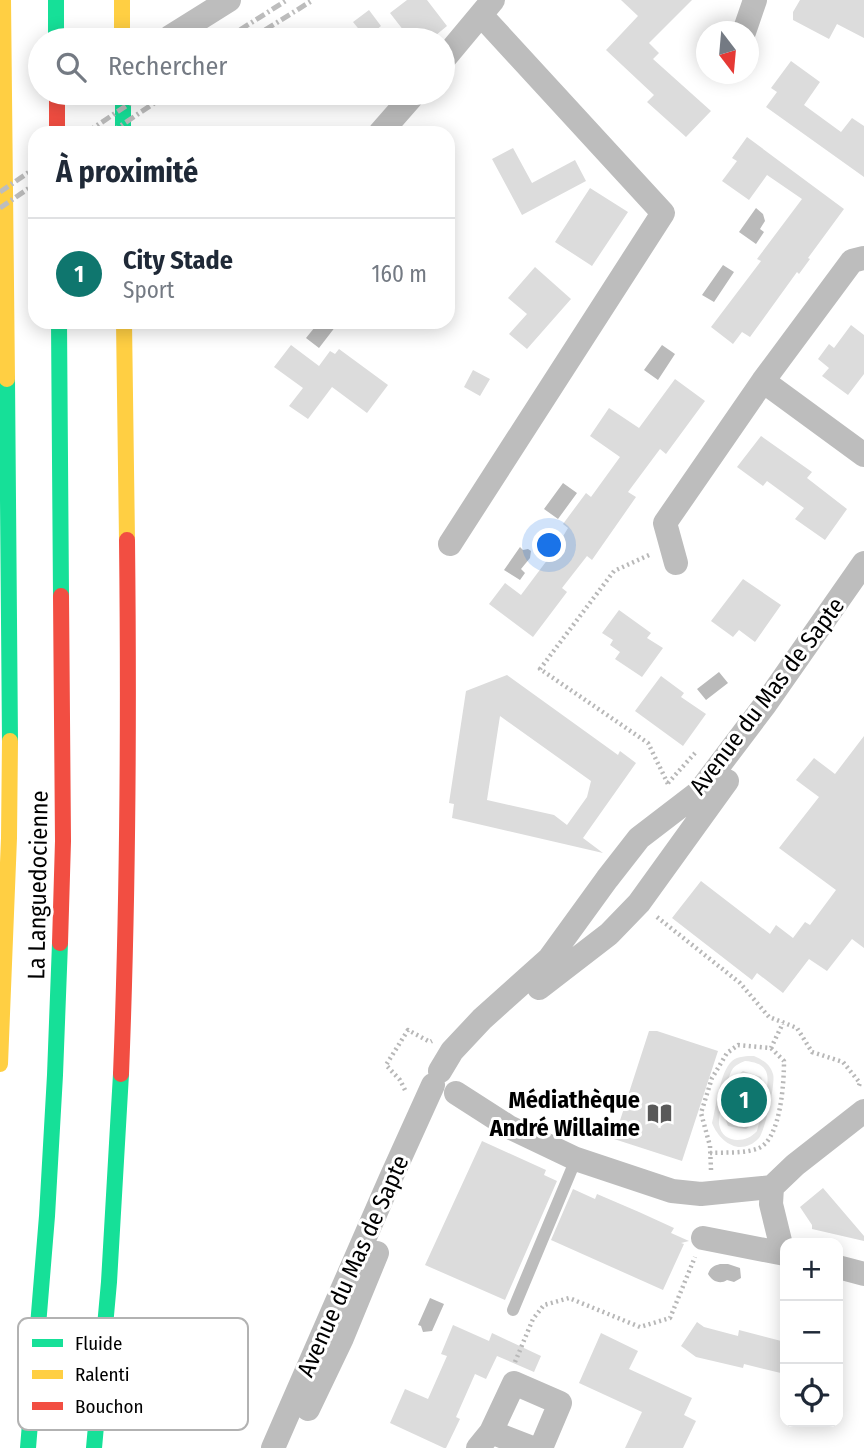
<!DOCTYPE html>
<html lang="fr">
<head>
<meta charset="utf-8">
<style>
  body { margin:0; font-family:"Fira Sans Condensed",sans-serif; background:#f2f2f3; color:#1f2937 }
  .controls { position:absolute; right:21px; bottom:21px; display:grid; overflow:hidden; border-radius:14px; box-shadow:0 4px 18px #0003 }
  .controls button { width:63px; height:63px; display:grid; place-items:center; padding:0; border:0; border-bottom:2px solid #e0e1e3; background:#fff; color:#1f2937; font:35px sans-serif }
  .compass { position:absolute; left:696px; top:21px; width:63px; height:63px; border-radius:50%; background:#fff; box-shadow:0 4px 18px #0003; rotate:164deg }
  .you { position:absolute; left:550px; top:546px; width:24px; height:24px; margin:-18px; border:5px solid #fff; border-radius:50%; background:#1a73e8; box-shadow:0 0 0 10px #1a73e833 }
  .badge { display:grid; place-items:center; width:46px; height:46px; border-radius:50%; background:#0f766e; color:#fff; font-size:23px; font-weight:700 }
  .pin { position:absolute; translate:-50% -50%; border:4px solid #fff; box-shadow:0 2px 7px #0006 }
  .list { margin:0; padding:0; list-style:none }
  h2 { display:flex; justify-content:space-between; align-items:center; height:91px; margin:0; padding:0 28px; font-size:30px }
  h2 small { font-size:23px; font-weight:400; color:#747a83 }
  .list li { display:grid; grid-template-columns:46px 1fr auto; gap:21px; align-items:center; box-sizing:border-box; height:112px; padding:0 28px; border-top:2px solid #e0e1e3 }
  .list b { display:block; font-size:26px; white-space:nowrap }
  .list p { margin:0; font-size:23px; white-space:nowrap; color:#747a83 }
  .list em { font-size:23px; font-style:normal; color:#747a83 }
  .icon { flex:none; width:38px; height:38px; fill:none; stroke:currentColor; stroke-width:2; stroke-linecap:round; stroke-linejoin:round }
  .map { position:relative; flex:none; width:864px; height:1448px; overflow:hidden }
  .search { position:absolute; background:#fff; box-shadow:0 4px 18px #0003; left:28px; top:28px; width:427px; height:77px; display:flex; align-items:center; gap:18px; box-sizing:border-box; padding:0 24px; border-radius:38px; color:#747a83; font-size:26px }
  .panel { position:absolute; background:#fff; box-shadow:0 4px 18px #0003; left:28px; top:126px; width:427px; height:203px; border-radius:21px }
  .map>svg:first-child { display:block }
  .green { fill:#e8e8e8; fill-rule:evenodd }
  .water { fill:#bababa }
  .building { fill:#dcdcdc; fill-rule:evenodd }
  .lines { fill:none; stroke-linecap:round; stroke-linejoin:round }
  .path { stroke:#b8b8b8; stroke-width:4.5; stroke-dasharray:2 3.5; stroke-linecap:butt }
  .lane { stroke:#bdbdbd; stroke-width:12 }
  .street { stroke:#bdbdbd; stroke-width:24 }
  .fast { stroke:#16e098; stroke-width:16 }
  .slow { stroke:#ffcf43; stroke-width:16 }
  .jam { stroke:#f24e42; stroke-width:16 }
  .rail { stroke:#bdbdbd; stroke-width:5; stroke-dasharray:10 3.5 2 3.5; stroke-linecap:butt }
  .labels { text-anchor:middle; stroke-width:6; stroke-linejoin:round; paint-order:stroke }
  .street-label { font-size:24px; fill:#000; stroke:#fff }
  .poi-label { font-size:24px; font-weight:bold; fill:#000; stroke:#fff; text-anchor:end }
  .key { fill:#fff; stroke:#b2b2b2; stroke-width:2 }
  .key-label { font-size:19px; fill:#000 }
</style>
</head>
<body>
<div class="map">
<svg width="864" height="1448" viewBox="0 0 864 1448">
  <rect width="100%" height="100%" fill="#fff"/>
  <!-- green -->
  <path class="green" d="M754,1056C763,1060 770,1064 773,1074C776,1082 765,1131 759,1138C741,1157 720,1143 712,1123C716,1108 720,1071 732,1061C738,1056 747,1056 754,1056ZM745,1061C770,1063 770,1076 765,1097C762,1108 760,1120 757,1131C746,1144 722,1144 719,1124C718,1117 728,1076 732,1070C735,1065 740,1063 745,1061Z
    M743,1071L761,1077L763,1082L752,1125L746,1129L728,1126L725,1118L736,1076Z"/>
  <!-- water -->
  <path class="water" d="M756,208L763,214L765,221L760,229L764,232L756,244L739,232Z
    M723,265L734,272L714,302L702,295Z
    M319,322H339L319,348L306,338Z
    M662,345L675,354L658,380L644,370Z
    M563,483L577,493L558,519L544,509Z
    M520,547L523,550L528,549L531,551L530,558L521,569L525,573L520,580L504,570Z
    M719,672L728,683L706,700L697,689Z
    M720,1264H728L740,1268L741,1278L734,1282L727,1280C720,1285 712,1281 708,1274C710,1268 713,1266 720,1264Z
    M430,1298L444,1304L432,1331L423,1332L421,1326L418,1325Z"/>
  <!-- building -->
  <path class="building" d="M407,0H427L447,26L430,40H411L390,13Z
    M621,0H692L649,43L659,53L653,59L711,111L686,137L647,102L654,95L606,50L638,16Z
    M800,0H864V38L837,24L829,39L793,20V12Z
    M369,10L381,26L366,38L353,22Z
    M791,61L820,82L804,105L841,132L852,118L864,126V177L766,107L777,92L771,88Z
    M747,137L844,209L808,258L810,259L799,274L797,272L750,337L742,332L733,344L711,327L761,261L757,259L802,199L767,175L749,200L722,181L737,161L732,158Z
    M513,148L532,183L575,160L586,181L522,215L492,159Z
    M590,188L628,212L592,266L555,242Z
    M535,267L571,299L527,349L509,334L527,314L508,298Z
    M851,325L864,335V374L848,395L822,376L829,368L818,359L829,344L834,348Z
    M291,345L319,366L330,351L335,354L339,349L388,385L367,413L332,387L308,419L289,406L303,388L274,367Z
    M473,370L490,379L480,396L464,387Z
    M675,379L705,401L666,454L660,449L628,492L636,497L592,560L587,556L562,588L567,592L533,637L489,604L505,583L521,595L563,539L562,538L568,528L563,524L586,493L591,497L620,457L590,436L609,408L639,428Z
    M761,436L812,472L807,478L847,509L825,540L795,519L804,508L767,481L763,486L737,467Z
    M743,579L781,605L755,642L739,630L733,637L711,621Z
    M619,610L651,633L647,638L663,648L642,677L615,659L620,652L610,645L613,640L602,633Z
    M507,675L618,755L620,751L636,763L583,838L603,853L452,818L454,804L449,803L466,691ZM500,716L591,781L587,797L567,825L554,815L487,800Z
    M661,676L684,693L681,697L706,714L683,746L635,711Z
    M864,736V948L852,939L827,971L809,959L783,993L757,973L752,980L672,918L701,881L770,934L776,925L793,938L805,922L810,925L836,890L779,848L819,797L796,780L814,758L835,774Z
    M649,1031H657L718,1051L682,1161L614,1139Z
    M482,1141L546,1170L544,1175L557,1181L505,1300L425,1265Z
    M823,1188L864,1236V1241L812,1229V1225L800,1207Z
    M573,1189L595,1199L597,1194L639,1212L674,1228L671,1233L689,1241L681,1243L684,1244L663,1290L551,1240Z
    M697,1322L704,1327L738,1336L739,1330L785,1342V1374L744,1364L743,1368L696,1357L681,1346Z
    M453,1325L489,1341L492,1333L541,1356L534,1372L497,1356L486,1379L475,1374L456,1417L460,1419L446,1448H444L390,1423L405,1389L428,1399L447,1356L441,1354Z
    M601,1333L638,1351L629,1369L692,1398L684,1415L696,1421L683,1448H625L642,1412L579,1383Z"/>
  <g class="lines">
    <!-- path -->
    <path class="path" d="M649,555L614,571L540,669L648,743L668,784
      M668,783L695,753
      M657,917L740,983L769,1017L797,1028L812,1052L843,1062L860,1083L858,1088
      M405,1090L400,1080L386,1065L408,1030L430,1042L432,1041
      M710,1153C725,1152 745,1154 759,1148C781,1138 784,1082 784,1061L771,1048
      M711,1170L710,1146L701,1113L712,1078L727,1053L738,1045L771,1048L783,1023
      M515,1362L533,1319L544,1305L569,1298L640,1327L670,1318L695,1257"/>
    <!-- lane -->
    <path class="lane" d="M513,1310L576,1159"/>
    <!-- street -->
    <path class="street" d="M744,32L755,0
      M170,37L229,0
      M443,60L493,0
      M380,133L415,93
      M763,381L864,455
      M450,544L663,213L481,15
      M676,563L665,523L763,381L852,261L864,258
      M539,988L609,934L639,903L727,781
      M440,1071L452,1051L482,1019L549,959L607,879L639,838L699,792L764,706L864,563
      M456,1093L509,1127L576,1159L672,1191L701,1194L772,1187
      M703,1238L785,1254
      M783,1253L771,1204L772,1187L795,1165L864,1111
      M838,1267L864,1274
      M308,1409L342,1338L377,1253
      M491,1432L532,1448
      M273,1448L390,1180L433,1085
      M478,1448L491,1432L514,1383L560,1403L541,1448"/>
    <!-- fast -->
    <path class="fast" d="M56,0V40
      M123,93V133
      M59,322L61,596
      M7,379L10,741
      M28,1448L47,1216L55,1075L60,943
      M94,1448L109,1282L121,1074"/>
    <!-- slow -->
    <path class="slow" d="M3,0L7,379
      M122,0V40
      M124,322L127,540
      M0,1064L9,838L10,741"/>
    <!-- jam -->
    <path class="jam" d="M57,93V133
      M60,943L63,841L61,596
      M121,1074C128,896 129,718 127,540"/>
    <!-- rail -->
    <path class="rail" d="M224,40L287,0
      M249,40L313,0
      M86,133L145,93
      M110,133L169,93
      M0,192L35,168
      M0,208L35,184"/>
  </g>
  <!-- icons -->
  <defs>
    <symbol id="library-bare" viewBox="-9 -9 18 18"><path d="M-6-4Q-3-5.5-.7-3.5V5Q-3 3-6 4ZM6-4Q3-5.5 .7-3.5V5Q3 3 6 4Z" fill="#595959" stroke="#fff" stroke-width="2.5" paint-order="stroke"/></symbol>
  </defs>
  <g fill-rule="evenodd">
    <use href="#library-bare" x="642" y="1096" width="35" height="35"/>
  </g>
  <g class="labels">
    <!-- street labels -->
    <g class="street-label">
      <text transform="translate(767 696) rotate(-53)" y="8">Avenue du Mas de Sapte</text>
      <text transform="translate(38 885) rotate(-89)" y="8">La Languedocienne</text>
      <text transform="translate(353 1266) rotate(-66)" y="8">Avenue du Mas de Sapte</text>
    </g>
    <!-- poi labels -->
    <g class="poi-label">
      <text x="640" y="1108">Médiathèque<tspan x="640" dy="28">André Willaime</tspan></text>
    </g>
  </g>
  <!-- legend -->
  <rect x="18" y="1318" width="230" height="112" rx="10" class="key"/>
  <rect x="32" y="1339" width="31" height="8" fill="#16e098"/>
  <rect x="32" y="1370" width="31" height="9" fill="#ffcf43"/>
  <rect x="32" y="1402" width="31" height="8" fill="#f24e42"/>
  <g class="key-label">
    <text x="75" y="1350">Fluide</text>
    <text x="75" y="1381">Ralenti</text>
    <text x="75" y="1413">Bouchon</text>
  </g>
</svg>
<div class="controls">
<button>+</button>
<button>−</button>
<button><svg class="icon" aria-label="locate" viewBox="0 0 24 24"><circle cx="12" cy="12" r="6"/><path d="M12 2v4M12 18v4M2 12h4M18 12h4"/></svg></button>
</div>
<svg class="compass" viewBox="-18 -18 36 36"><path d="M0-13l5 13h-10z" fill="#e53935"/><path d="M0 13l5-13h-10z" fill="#747a83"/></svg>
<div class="you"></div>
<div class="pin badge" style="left:744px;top:1100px">1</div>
<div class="search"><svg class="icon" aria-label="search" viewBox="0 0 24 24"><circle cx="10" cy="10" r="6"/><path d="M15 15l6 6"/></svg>Rechercher</div>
<section class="panel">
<h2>À proximité<small></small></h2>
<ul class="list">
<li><span class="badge">1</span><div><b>City Stade</b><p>Sport</p></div><em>160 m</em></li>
</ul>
</section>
</div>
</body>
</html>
